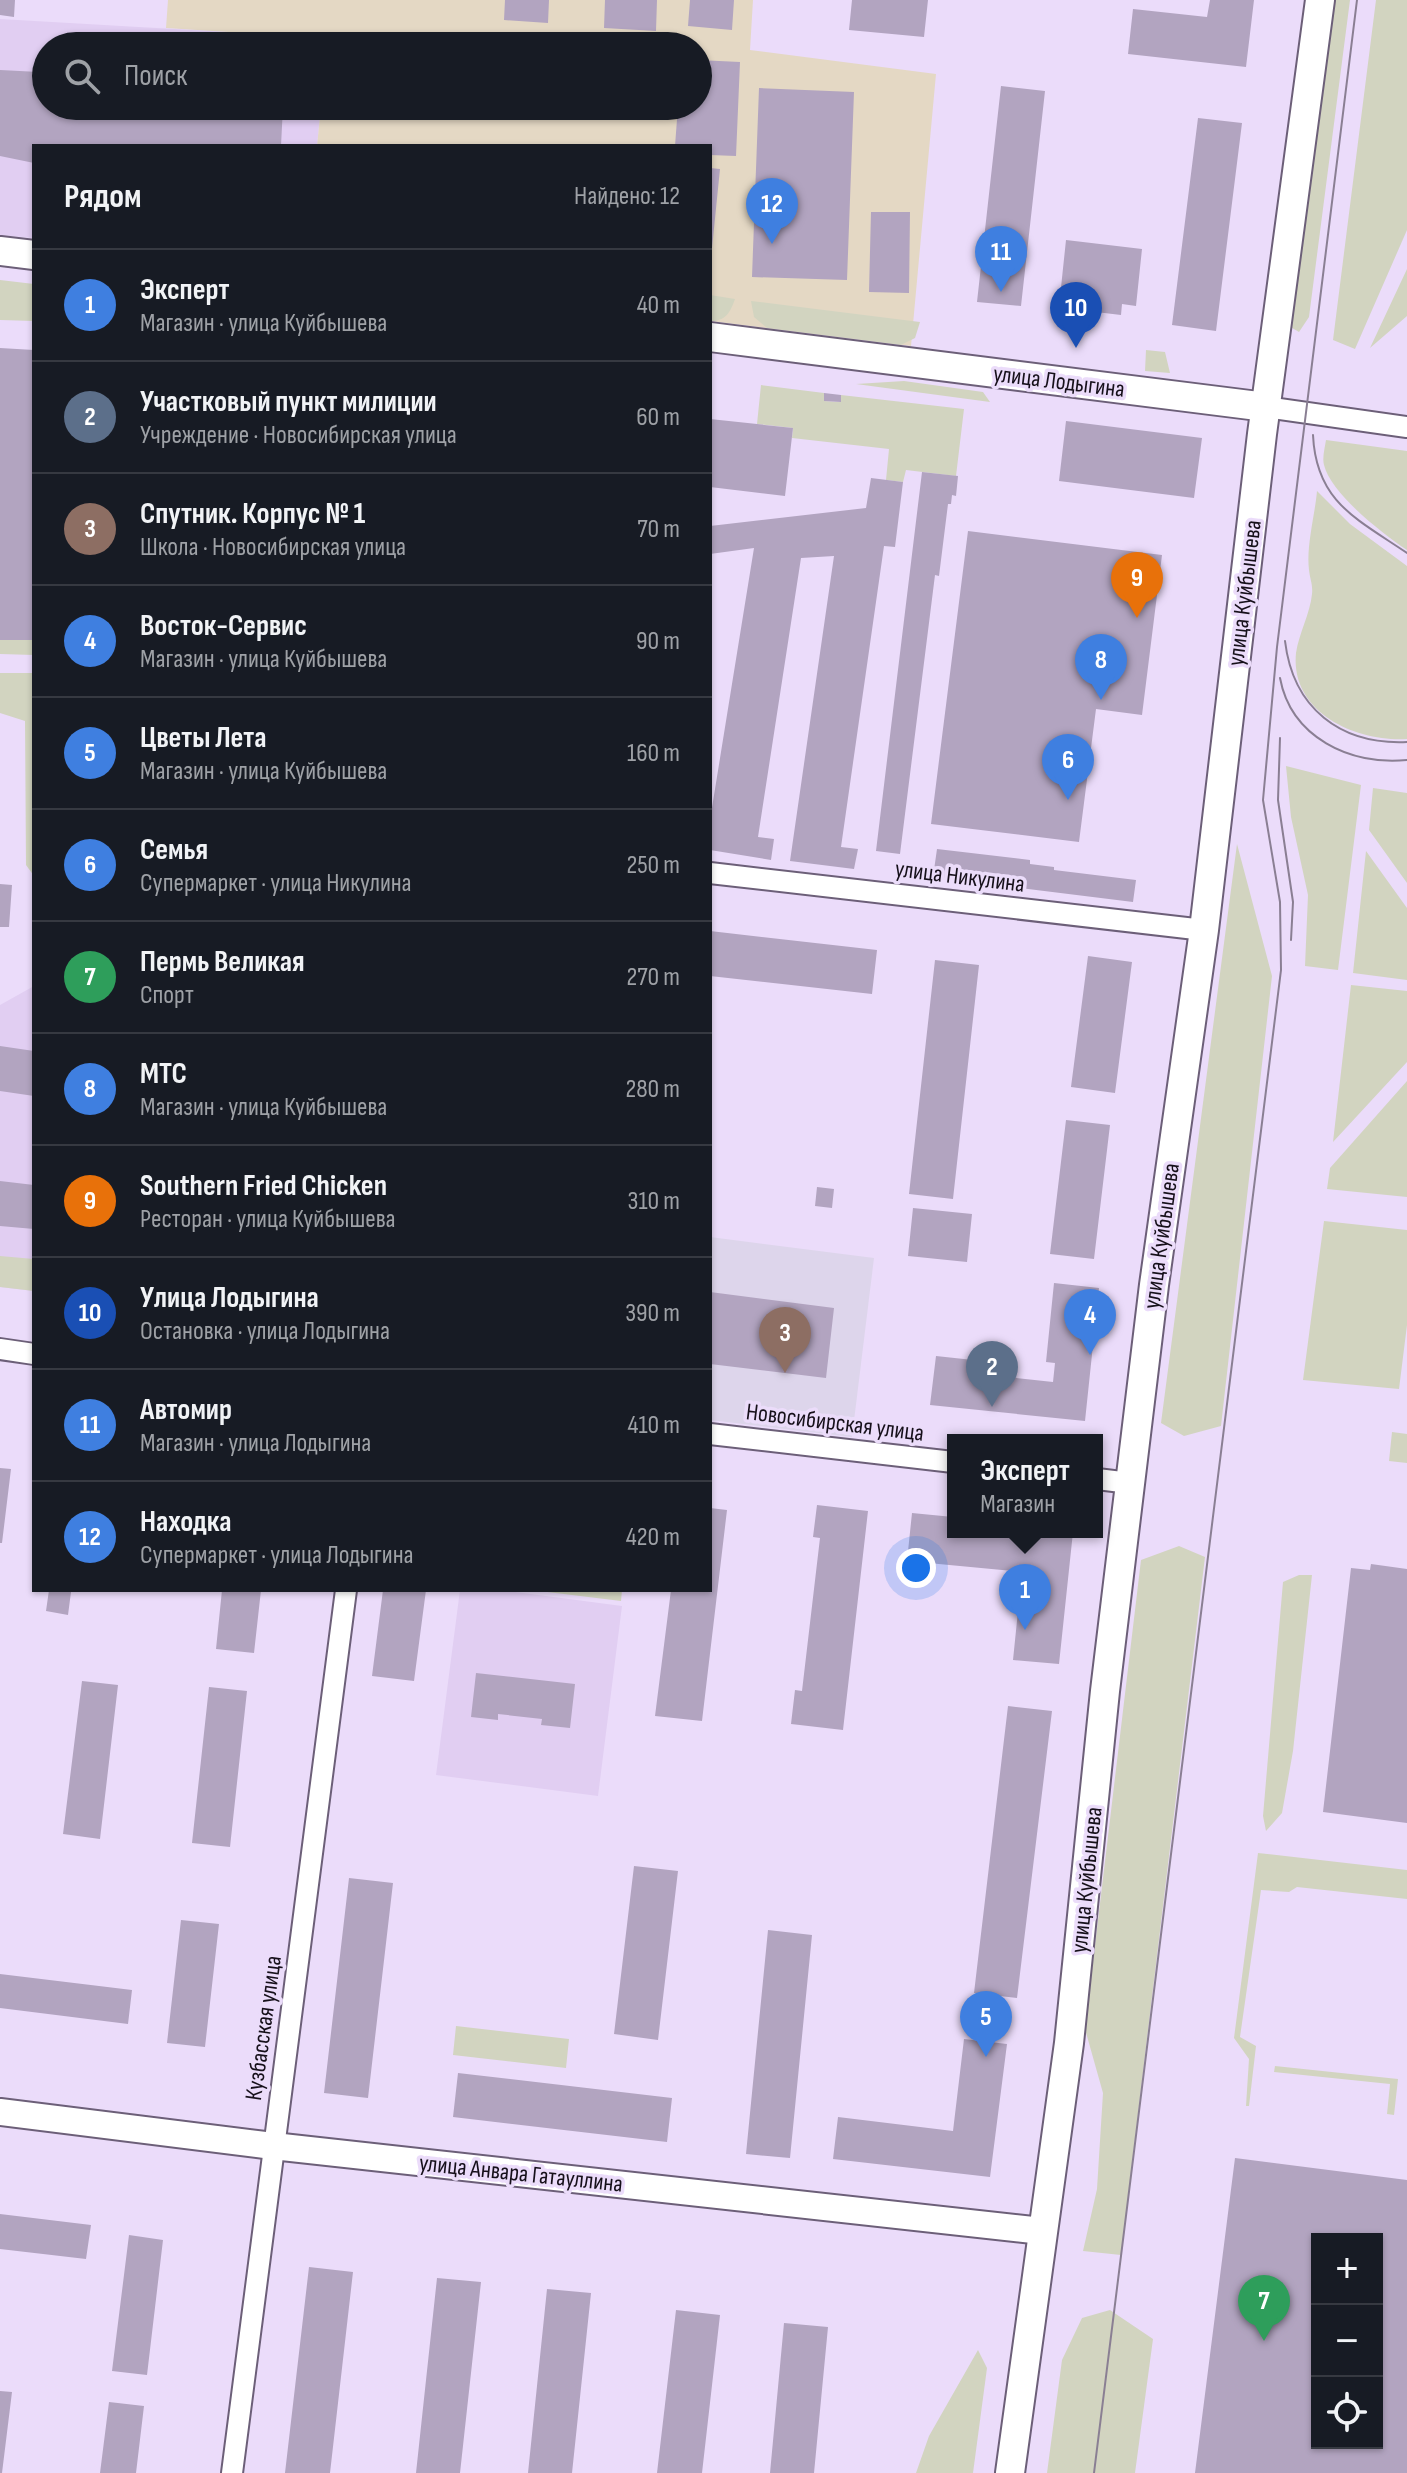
<!DOCTYPE html>
<html lang="ru">
<head>
<meta charset="utf-8">
<style>
  body { margin:0; font-family:"Sofia Sans Condensed",sans-serif; background:#242831; color:#f1f3f6 }
  .controls { position:absolute; right:24px; bottom:24px; display:grid; overflow:hidden; border-radius:0px; box-shadow:0 2px 6px #0004 }
  .controls button { width:72px; height:72px; display:grid; place-items:center; padding:0; border:0; border-bottom:2px solid #363941; background:#171b24; color:#f1f3f6; font:40px sans-serif }
  .you { position:absolute; left:916px; top:1568px; width:28px; height:28px; margin:-20px; border:6px solid #fff; border-radius:50%; background:#1a73e8; box-shadow:0 0 0 12px #1a73e833 }
  .badge { display:grid; place-items:center; width:52px; height:52px; border-radius:50%; background:#8c9099; color:#fff; font-size:26px; font-weight:700 }
  .pin { position:absolute; translate:-50% -66px; filter:drop-shadow(0 2px 4px #0008) }
  .pin::after { content:''; position:absolute; top:42px; width:28px; height:24px; background:inherit; clip-path:polygon(0 0,100% 0,50% 100%) }
  .popup { position:absolute; left:947px; top:1434px; width:156px; height:104px; box-sizing:border-box; display:grid; place-content:center; border-radius:0px; background:#171b24; filter:drop-shadow(0 2px 6px #0005); font-size:26px; white-space:nowrap; color:#9ea1a6 }
  .popup b { font-size:30px; color:#f1f3f6 }
  .popup::after { content:''; position:absolute; left:50%; top:100%; margin-left:-16px; border:16px solid transparent; border-top-color:#171b24 }
  .list { margin:0; padding:0; list-style:none }
  h2 { display:flex; justify-content:space-between; align-items:center; height:104px; margin:0; padding:0 32px; font-size:34px }
  h2 small { font-size:26px; font-weight:400; color:#9ea1a6 }
  .list li { display:grid; grid-template-columns:52px 1fr auto; gap:24px; align-items:center; box-sizing:border-box; height:112px; padding:0 32px; border-top:2px solid #363941 }
  .list b { display:block; font-size:30px; white-space:nowrap }
  .list p { margin:0; font-size:26px; white-space:nowrap; color:#9ea1a6 }
  .list em { font-size:26px; font-style:normal; color:#9ea1a6 }
  .icon { flex:none; width:44px; height:44px; fill:none; stroke:currentColor; stroke-width:2; stroke-linecap:round; stroke-linejoin:round }
  .map { position:relative; flex:none; width:1407px; height:2473px; overflow:hidden }
  .search { position:absolute; background:#171b24; box-shadow:0 2px 6px #0004; left:32px; top:32px; width:680px; height:88px; display:flex; align-items:center; gap:20px; box-sizing:border-box; padding:0 28px; border-radius:44px; color:#9ea1a6; font-size:30px }
  .panel { position:absolute; background:#171b24; box-shadow:0 2px 6px #0004; left:32px; top:144px; width:680px; height:1448px; border-radius:0px }
  .map>svg:first-child { display:block }
  .built { fill:#e1cef2 }
  .industrial { fill:#e4d8c4 }
  .education { fill:#ddd5eb }
  .green { fill:#d2d4c0 }
  .building { fill:#b2a4c0; fill-rule:evenodd }
  .lines { fill:none; stroke-linecap:round; stroke-linejoin:round }
  .minor-casing { stroke:#6c5f78; stroke-width:24 }
  .tertiary-casing { stroke:#6c5f78; stroke-width:30 }
  .secondary-casing { stroke:#6c5f78; stroke-width:32 }
  .minor { stroke:#fff; stroke-width:20 }
  .tertiary { stroke:#fff; stroke-width:26 }
  .secondary { stroke:#fff; stroke-width:28 }
  .tram { stroke:#8a7f93; stroke-width:2 }
  .labels { text-anchor:middle; stroke-width:7; stroke-linejoin:round; paint-order:stroke }
  .street-label { font-size:24px; fill:#16101a; stroke:#ebdcfa }
</style>
</head>
<body>
<div class="map">
<svg width="1407" height="2473" viewBox="0 0 1407 2473">
  <rect width="100%" height="100%" fill="#ebdcfa"/>
  <!-- built -->
  <path class="built" d="M0,19L327,38L326,46H46V106H321L317,146H34V238L0,235Z
    M34,986V1291L0,1287V1005Z
    M460,1590H501L622,1606L598,1796L436,1775Z"/>
  <!-- industrial -->
  <path class="industrial" d="M168,0H753L750,50L936,74L911,346L710,321V146H317L321,106H698V46H326V38L166,28Z"/>
  <!-- education -->
  <path class="education" d="M710,1237L874,1258L852,1437L710,1420Z"/>
  <!-- green -->
  <path class="green" d="M1327,0H1350L1309,317L1299,332L1287,325Z
    M1376,0H1407V230L1355,349L1333,340Z
    M1407,269V316L1370,348Z
    M0,280L34,284V321L0,320Z
    M710,295L735,299C730,313 726,321 710,321Z
    M751,301L920,322L915,338L901,345L767,328L754,317Z
    M1146,350L1165,352L1170,373L1145,371Z
    M904,381L983,392L990,402L856,384Z
    M761,385L824,393V401L840,402L841,395L964,409L956,476L906,470L903,482L886,480L889,449L792,438L793,428L757,424Z
    M1326,440L1407,451V550C1383,534 1331,494 1324,465C1322,458 1325,447 1326,440Z
    M1317,491L1350,524L1407,566V739C1357,742 1290,713 1296,653C1299,633 1310,614 1312,594C1313,585 1310,579 1309,570C1306,546 1315,515 1317,491Z
    M0,640H34V655L0,654Z
    M0,673H34V876L26,865L25,721L0,713Z
    M1286,766L1361,785L1338,970L1305,966L1308,895L1291,817Z
    M1373,788L1407,793V883L1369,830Z
    M1237,844L1272,976L1221,1426L1184,1436L1161,1423Z
    M1366,851L1407,908V980L1353,973Z
    M1351,985L1407,991V1062L1333,1142Z
    M1407,1081V1197L1327,1189L1330,1168Z
    M1324,1221L1407,1230V1325L1399,1389L1303,1380Z
    M0,1256L34,1259V1291L0,1287Z
    M1392,1432L1407,1434V1463L1389,1461Z
    M1179,1546L1205,1557L1121,2255L1083,2251L1097,2189L1103,2093L1085,2029L1141,1560Z
    M1299,1575H1312L1293,1751L1282,1813L1266,1831L1263,1816L1283,1582Z
    M531,1590H622L621,1601Z
    M1258,1853L1407,1870V1899L1297,1887L1289,1892L1261,1890L1240,2037L1256,2046L1249,2106H1246L1249,2059L1234,2038Z
    M456,2026L569,2039L566,2068L453,2055Z
    M1275,2066L1398,2079L1394,2115L1387,2114L1390,2084L1274,2072Z
    M1110,2310L1153,2339L1135,2473H1047L1062,2360L1082,2318Z
    M978,2350L987,2368L973,2473H916L929,2436Z"/>
  <!-- building -->
  <path class="building" d="M0,0H15L14,17L0,15Z
    M505,0H549L548,23L504,20Z
    M605,0H657L656,31L604,28Z
    M690,0H734L732,30L688,26Z
    M852,0H928L924,37L849,30Z
    M1210,0H1254L1246,67L1128,54L1133,9L1207,17Z
    M39,54L46,55V106H283L281,146H34V163L0,156V70L39,72Z
    M698,60L740,62L736,156L710,155V146H675L678,106H698Z
    M1001,86L1045,91L1021,306L977,302Z
    M759,88L854,92L847,280L752,277Z
    M1198,118L1242,123L1216,331L1172,325Z
    M710,168L720,169L712,248H710Z
    M871,212H910L909,293L869,292Z
    M1066,240L1142,249L1136,306L1122,304L1121,315L1071,309L1072,298L1060,297Z
    M0,348L34,350V640H0Z
    M824,393L841,395V402L824,401Z
    M710,419L793,428L785,496L710,487Z
    M1066,421L1202,438L1194,498L1059,481Z
    M922,472L958,476L956,496L952,495L951,504H948L939,576L935,575L900,854L876,851Z
    M871,478L903,482L895,547L884,546L841,847L858,849L854,869L790,861L834,556L801,558L758,837L774,839L771,860L710,850V820L754,548L710,554V526L866,508Z
    M968,531L1162,555L1142,715L1096,709L1079,842L931,824Z
    M937,849L1030,860V864L1054,867V870L1136,880L1133,902L933,877Z
    M0,884L12,885L9,927H0Z
    M710,931L877,950L872,994L710,976Z
    M1088,956L1132,962L1115,1093L1071,1087Z
    M935,960L979,965L953,1199L909,1194Z
    M0,1046L34,1051V1096L0,1091Z
    M1066,1120L1110,1125L1094,1259L1050,1254Z
    M0,1181L34,1185V1229L0,1226Z
    M817,1187L834,1189L832,1208L815,1206Z
    M913,1208L972,1214L967,1262L908,1256Z
    M1054,1283L1099,1288L1085,1421L930,1405L936,1356L973,1360L972,1373L1053,1382L1055,1363L1046,1362Z
    M710,1292L834,1308L826,1378L710,1364Z
    M0,1468L11,1469L2,1543H0Z
    M817,1505L868,1511L843,1730L791,1724L795,1690L802,1691L820,1538L813,1537Z
    M710,1508L727,1510L702,1721L655,1716L671,1590H710Z
    M912,1513L953,1517V1532H1073L1059,1664L1013,1660L1022,1572L907,1561Z
    M1371,1564L1407,1569V1823L1323,1812L1351,1568L1370,1570Z
    M49,1590L71,1592L68,1615L46,1611Z
    M222,1590H261L254,1653L216,1649Z
    M383,1590H426L414,1681L372,1676Z
    M476,1673L575,1684L570,1728L541,1725L542,1719L498,1714V1720L471,1717Z
    M82,1681L118,1685L100,1839L63,1834Z
    M209,1687L247,1691L230,1847L192,1843Z
    M1008,1706L1052,1711L1017,1998L974,1993Z
    M634,1866L678,1871L658,2040L614,2034Z
    M349,1878L393,1883L368,2098L324,2093Z
    M181,1920L219,1924L205,2047L167,2043Z
    M768,1930L812,1935L790,2158L746,2154Z
    M0,1974L132,1990L128,2024L0,2008Z
    M964,2039L1007,2044L990,2177L833,2159L838,2117L953,2131Z
    M458,2073L672,2098L667,2142L453,2117Z
    M1235,2158L1407,2180V2473H1195ZM1317,2239H1377V2443H1317Z
    M0,2214L91,2225L86,2259L0,2249Z
    M129,2235L163,2240L147,2375L112,2371Z
    M309,2267L353,2272L330,2473H285Z
    M437,2278L481,2282L460,2473H416Z
    M547,2289L591,2293L572,2473H528Z
    M676,2310L720,2315L702,2473H657Z
    M784,2323L828,2327L814,2473H770Z
    M0,2391L12,2392L2,2473H0Z
    M109,2402L144,2406L136,2473H100Z"/>
  <g class="lines">
    <defs>
      <path id="minor" d="M1266,407L1407,427
        M710,873L1204,930
        M0,1349L34,1354
        M710,1434L953,1462
        M1097,1479L1130,1483
        M232,2473L346,1590"/>
      <path id="tertiary" d="M0,2112L273,2146L1042,2231"/>
      <path id="secondary" d="M0,251L34,255
        M710,337L1266,407
        M1010,2473L1069,2043L1105,1691L1154,1285L1204,930L1262,434L1320,0"/>
    </defs>
    <!-- minor casing -->
    <use href="#minor" class="minor-casing"/>
    <!-- tertiary casing -->
    <use href="#tertiary" class="tertiary-casing"/>
    <!-- secondary casing -->
    <use href="#secondary" class="secondary-casing"/>
    <!-- minor -->
    <use href="#minor" class="minor"/>
    <!-- tertiary -->
    <use href="#tertiary" class="tertiary"/>
    <!-- secondary -->
    <use href="#secondary" class="secondary"/>
    <!-- tram -->
    <path class="tram" d="M1313,435C1316,502 1357,519 1407,553
      M1285,641C1293,708 1340,745 1407,742
      M1280,678C1291,737 1350,766 1407,760
      M1280,738L1278,800L1293,902L1291,940
      M1094,2473L1281,970L1280,902L1263,800L1277,647L1357,0"/>
  </g>
  <g class="labels">
    <!-- street labels -->
    <g class="street-label">
      <text transform="translate(1059 381) rotate(7)" y="8">улица Лодыгина</text>
      <text transform="translate(1244 593) rotate(-83)" y="8">улица Куйбышева</text>
      <text transform="translate(960 876) rotate(7)" y="8">улица Никулина</text>
      <text transform="translate(1161 1236) rotate(-82)" y="8">улица Куйбышева</text>
      <text transform="translate(835 1422) rotate(7)" y="8">Новосибирская улица</text>
      <text transform="translate(1086 1880) rotate(-84)" y="8">улица Куйбышева</text>
      <text transform="translate(263 2028) rotate(-82)" y="8">Кузбасская улица</text>
      <text transform="translate(521 2173) rotate(6)" y="8">улица Анвара Гатауллина</text>
    </g>
  </g>
</svg>
<div class="controls">
<button>+</button>
<button>−</button>
<button><svg class="icon" aria-label="locate" viewBox="0 0 24 24"><circle cx="12" cy="12" r="6"/><path d="M12 2v4M12 18v4M2 12h4M18 12h4"/></svg></button>
</div>
<div class="you"></div>
<div class="pin badge" style="left:1025px;top:1630px;background:#3f7fe0">1</div>
<div class="popup"><b>Эксперт</b>Магазин</div>
<div class="pin badge" style="left:992px;top:1407px;background:#5c6f8a">2</div>
<div class="pin badge" style="left:785px;top:1373px;background:#8d6e63">3</div>
<div class="pin badge" style="left:1090px;top:1355px;background:#3f7fe0">4</div>
<div class="pin badge" style="left:986px;top:2057px;background:#3f7fe0">5</div>
<div class="pin badge" style="left:1068px;top:800px;background:#3f7fe0">6</div>
<div class="pin badge" style="left:1264px;top:2341px;background:#2e9e5b">7</div>
<div class="pin badge" style="left:1101px;top:700px;background:#3f7fe0">8</div>
<div class="pin badge" style="left:1137px;top:618px;background:#e8710a">9</div>
<div class="pin badge" style="left:1076px;top:348px;background:#1a4fb4">10</div>
<div class="pin badge" style="left:1001px;top:292px;background:#3f7fe0">11</div>
<div class="pin badge" style="left:772px;top:244px;background:#3f7fe0">12</div>
<div class="search"><svg class="icon" aria-label="search" viewBox="0 0 24 24"><circle cx="10" cy="10" r="6"/><path d="M15 15l6 6"/></svg>Поиск</div>
<section class="panel">
<h2>Рядом<small>Найдено: 12</small></h2>
<ul class="list">
<li><span class="badge" style="background:#3f7fe0">1</span><div><b>Эксперт</b><p>Магазин · улица Куйбышева</p></div><em>40 m</em></li>
<li><span class="badge" style="background:#5c6f8a">2</span><div><b>Участковый пункт милиции</b><p>Учреждение · Новосибирская улица</p></div><em>60 m</em></li>
<li><span class="badge" style="background:#8d6e63">3</span><div><b>Спутник. Корпус № 1</b><p>Школа · Новосибирская улица</p></div><em>70 m</em></li>
<li><span class="badge" style="background:#3f7fe0">4</span><div><b>Восток-Сервис</b><p>Магазин · улица Куйбышева</p></div><em>90 m</em></li>
<li><span class="badge" style="background:#3f7fe0">5</span><div><b>Цветы Лета</b><p>Магазин · улица Куйбышева</p></div><em>160 m</em></li>
<li><span class="badge" style="background:#3f7fe0">6</span><div><b>Семья</b><p>Супермаркет · улица Никулина</p></div><em>250 m</em></li>
<li><span class="badge" style="background:#2e9e5b">7</span><div><b>Пермь Великая</b><p>Спорт</p></div><em>270 m</em></li>
<li><span class="badge" style="background:#3f7fe0">8</span><div><b>МТС</b><p>Магазин · улица Куйбышева</p></div><em>280 m</em></li>
<li><span class="badge" style="background:#e8710a">9</span><div><b>Southern Fried Chicken</b><p>Ресторан · улица Куйбышева</p></div><em>310 m</em></li>
<li><span class="badge" style="background:#1a4fb4">10</span><div><b>Улица Лодыгина</b><p>Остановка · улица Лодыгина</p></div><em>390 m</em></li>
<li><span class="badge" style="background:#3f7fe0">11</span><div><b>Автомир</b><p>Магазин · улица Лодыгина</p></div><em>410 m</em></li>
<li><span class="badge" style="background:#3f7fe0">12</span><div><b>Находка</b><p>Супермаркет · улица Лодыгина</p></div><em>420 m</em></li>
</ul>
</section>
</div>
</body>
</html>
